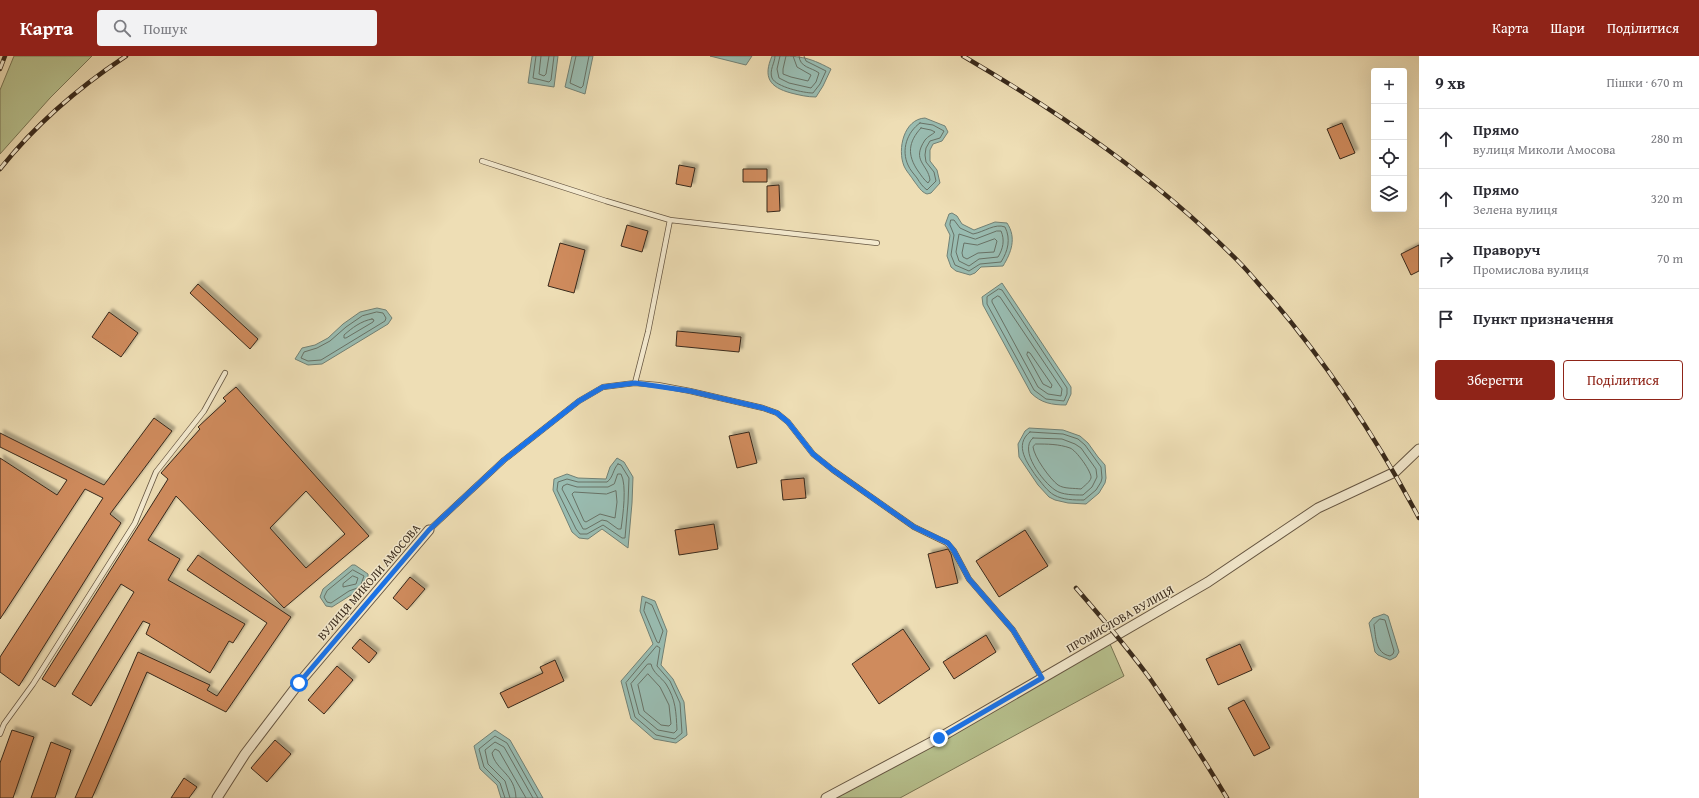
<!DOCTYPE html>
<html lang="uk">
<head>
<meta charset="utf-8">
<style>
  body { margin:0; font-family:"Gentium Book Plus",serif; background:#f2f2f3; color:#2b2b33 }
  .controls { position:absolute; right:12px; top:12px; display:grid; overflow:hidden; border-radius:4px; box-shadow:0 4px 16px #0002 }
  .controls button { width:36px; height:36px; display:grid; place-items:center; padding:0; border:0; border-bottom:1px solid #e1e1e2; background:#fff; color:#2b2b33; font:20px sans-serif }
  .stop { position:absolute; width:12px; height:12px; margin:-9px; border:3px solid #1a73e8; border-radius:50%; background:#fff }
  .stop.end { background:#1a73e8; border-color:#fff; box-shadow:0 1px 4px #0008 }
  .list { margin:0; padding:0; list-style:none }
  h2 { display:flex; justify-content:space-between; align-items:center; height:52px; margin:0; padding:0 16px; font-size:17px }
  h2 small { font-size:13px; font-weight:400; color:#7c7c81 }
  .list li { display:grid; grid-template-columns:26px 1fr auto; gap:12px; align-items:center; box-sizing:border-box; height:60px; padding:0 16px; border-top:1px solid #e1e1e2 }
  .list b { display:block; font-size:15px; white-space:nowrap }
  .list p { margin:0; font-size:13px; white-space:nowrap; color:#7c7c81 }
  .list em { font-size:13px; font-style:normal; color:#7c7c81 }
  .actions { display:flex; gap:8px; padding:12px 16px }
  .actions a { flex:1; padding:9px 0; border:1px solid #8f2418; border-radius:4px; text-align:center; font-size:14px; color:#8f2418 }
  .actions .main { background:#8f2418; color:#fff }
  .icon { flex:none; width:22px; height:22px; fill:none; stroke:currentColor; stroke-width:2; stroke-linecap:round; stroke-linejoin:round }
  .map { position:relative; flex:none; width:1419px; height:742px; overflow:hidden }
  header { display:flex; align-items:center; gap:24px; box-sizing:border-box; height:56px; padding:0 20px; background:#8f2418; color:#fff }
  header strong { font-size:19px }
  nav { display:flex; gap:22px; margin-inline-start:auto; font-size:14px }
  .search { width:280px; height:36px; background:#f2f2f3; display:flex; align-items:center; gap:10px; box-sizing:border-box; padding:0 14px; border-radius:4px; color:#7c7c81; font-size:15px }
  main { display:flex }
  aside { flex:1; background:#fff }
  .map>svg:first-child { display:block }
  .green { fill:#b7c18e; stroke:#787554 }
  .water { fill:#99bcb1; stroke:#728175 }
  .lines { fill:none; stroke-linecap:round; stroke-linejoin:round }
  .shore { stroke:#687266; stroke-width:1 }
  .building { fill:#cf8b5d; stroke:#38291b; fill-rule:evenodd; filter:url(#shadow) }
  .service-casing { stroke:#665642; stroke-width:6 }
  .minor-casing { stroke:#665642; stroke-width:11 }
  .service { stroke:#f4eacf; stroke-width:4.5 }
  .minor { stroke:#f4eacf; stroke-width:9 }
  .rail-casing { stroke:#38291b; stroke-width:4.5 }
  .rail { stroke:#f4eacf; stroke-width:3; stroke-dasharray:9; stroke-linecap:butt }
  .route { stroke:#1a73e8; stroke-width:5 }
  .labels { text-anchor:middle; stroke-width:3; stroke-linejoin:round; paint-order:stroke }
  .street-label { font-size:12px; fill:#38291b; stroke:#f4eacf }
</style>
</head>
<body>
<header>
<strong>Карта</strong>
<div class="search"><svg class="icon" aria-label="search" viewBox="0 0 24 24"><circle cx="10" cy="10" r="6"/><path d="M15 15l6 6"/></svg>Пошук</div>
<nav><a>Карта</a><a>Шари</a><a>Поділитися</a></nav>
</header>
<main>
<div class="map">
<svg width="1419" height="742" viewBox="0 0 1419 742">
  <defs>
    <filter id="shadow"><feDropShadow dx="3.5" dy="-3.5" stdDeviation="1" flood-color="#0004"/></filter>
  </defs>
  <rect width="100%" height="100%" fill="#eedeb5"/>
  <filter id="stains"><feTurbulence type="fractalNoise" baseFrequency=".005" numOctaves="4"/><feColorMatrix values="0 0 0 0 .2 0 0 0 0 .09 0 0 0 0 .02 0 0 0 .5 -.17"/></filter>
  <radialGradient id="worn" r=".72"><stop offset=".6" stop-color="#630" stop-opacity="0"/><stop offset="1" stop-color="#630" stop-opacity=".3"/></radialGradient>
  <!-- green -->
  <path class="green" d="M14,0H92L50,42L0,98V34Z
    M1110,588L1124,620L900,742H836L937,687Z"/>
  <!-- water -->
  <path class="water" d="M532,0H558L554,31L528,27Z
    M572,0H593L585,38L565,31Z
    M710,0H752L746,9Z
    M772,0C799,0 807,0 831,13L823,30L816,41C807,41 799,39 791,37C769,31 763,21 772,0Z
    M925,62L945,70L948,76L942,85L933,88L930,94V105L937,114L940,127L931,137L927,138C921,136 918,130 914,125C911,120 906,115 904,110C897,93 904,63 925,62Z
    M952,157L957,160L962,168L974,174L995,166L1007,167C1017,182 1011,197 1003,210L981,211L975,217L970,219L956,215L951,211L947,200L950,179L945,169L949,158Z
    M1002,227L1071,331V338L1066,349C1052,349 1041,347 1031,337L983,249L982,241Z
    M377,252L386,254L392,262L388,268L322,308L308,309L295,303L302,292L315,289L328,282L343,268L360,256Z
    M1029,372L1063,374L1080,380L1088,387L1098,401L1105,409L1106,422L1105,427L1099,437L1086,448L1068,447L1055,444L1049,441L1038,429L1019,401L1018,388L1025,375Z
    M617,402L624,406L633,421L632,447L628,492L602,473L588,483L579,482L572,476L553,434L554,423L567,418L578,422L606,423L610,411Z
    M352,509H355L368,518V524L363,533L359,537L351,539L332,551L326,550L320,541L323,533Z
    M642,540L655,545L667,575L661,609L673,623L684,646L687,679L676,687L654,683L631,663L621,625L653,588L640,555Z
    M1384,558L1388,560L1399,596L1396,601L1390,604L1378,599L1375,596L1369,567L1373,562Z
    M495,674L510,684L543,742H501L497,729L480,713L474,690Z"/>
  <g class="lines">
    <!-- shore -->
    <path class="shore" d="M536,0L533,22L549,26L551,24L554,0
      M541,0L539,18L544,20L546,18L549,0
      M576,0L570,27L581,32L583,30L589,0
      M775,0C775,7 769,14 772,22C776,31 804,37 813,37L820,28L826,15L806,5L804,0
      M780,0L777,13L779,22L789,27L811,32L816,26L819,17C811,11 800,12 799,0
      M786,0L783,13V18L791,21L808,25L811,19L797,11L793,0
      M920,67L933,69L944,75L940,82L930,85L926,92L925,99L926,106L934,116L936,125L927,134C923,131 920,127 917,122C914,118 910,114 908,109C901,94 907,76 920,67Z
      M921,72L931,74L935,76C932,79 928,80 925,84C911,105 928,108 930,124L928,127C924,124 921,119 918,115C907,99 908,86 921,72Z
      M951,164H954L960,172L973,178C984,176 995,167 1005,171C1011,183 1008,195 1001,206L980,208L969,215L955,209L951,199L954,179L950,169Z
      M997,175H1001C1005,184 1003,193 998,201L979,203L969,210L959,205L956,196L959,178L975,183Z
      M995,183L997,185L994,196L978,197L967,203L963,201L962,197L964,187L977,189Z
      M999,233L1002,234L1067,332V338L1064,345L1046,343L1034,334L987,248V241Z
      M998,240L1000,241L1062,333L1061,340L1048,338L1038,331L992,246V244Z
      M377,256L383,257L386,262L385,265L321,304L308,305L301,302L304,296L317,292L330,285L346,271L362,260Z
      M372,263L374,264L373,266L346,282H344V279C352,272 361,265 372,263Z
      M1028,296L1030,297L1052,329L1051,332L1043,328L1027,299Z
      M1030,376L1063,378L1078,383L1085,389L1101,411L1102,422L1101,426L1096,434L1084,444C1074,444 1063,444 1054,439C1047,435 1041,426 1036,420C1028,408 1013,389 1030,376Z
      M1033,382L1062,383L1075,388L1081,392L1096,413L1097,421L1092,431L1083,439C1074,439 1062,439 1055,434C1043,426 1018,394 1033,382Z
      M1036,388C1047,388 1059,388 1070,392C1076,394 1092,416 1091,422C1090,426 1084,430 1081,433C1074,432 1064,433 1058,429C1050,423 1034,401 1033,391Z
      M618,408L621,409L629,422L628,447L625,482H622L603,469L587,478H580L576,473L557,434L558,426L567,423L578,426H607C613,422 613,413 618,408Z
      M618,418H621C627,429 623,459 621,473H618L607,465L602,464L586,473H583L562,433L563,430L567,428L577,431H608L614,428Z
      M616,435L617,446L615,462L600,458L586,466L584,465L572,438L574,436L606,438Z
      M353,514L364,520L360,531L349,535L331,547L327,546L324,541L327,535Z
      M353,520L358,522L356,528L343,531V528Z
      M646,546L652,549L663,575L659,587L657,586L644,555Z
      M1380,563L1385,564L1394,595L1393,598L1390,600C1375,597 1376,581 1374,569Z
      M657,590L660,592L657,610L670,625L680,647L682,677L675,683L656,679L635,661L626,627Z
      M648,608H651C653,617 661,621 666,628C676,644 676,656 677,674L674,677L658,674L639,658L631,628Z
      M648,618L660,631L669,649L671,668L669,670L661,669L644,655L638,629Z
      M505,742L500,727L484,711L479,693L495,680L507,687L538,742
      M510,742L505,725L488,708L485,694L495,686L504,691L533,742
      M516,742C515,717 496,715 492,697L495,693L499,695L526,742"/>
  </g>
  <!-- building -->
  <path class="building" d="M1342,67L1355,97L1340,103L1327,73Z
    M679,109L695,112L691,131L676,128Z
    M743,113H767V126H743Z
    M779,129L780,155L767,156V130Z
    M627,169L648,175L642,196L621,190Z
    M560,187L585,194L574,237L548,230Z
    M1419,189V215L1411,219L1401,198Z
    M198,228L258,283L250,293L190,237Z
    M109,256L138,277L121,301L92,281Z
    M677,275L741,281L739,296L676,290Z
    M236,331L369,480L284,552L176,440L148,484L180,503L168,524L245,568L233,587L229,585L210,617L146,578L150,568L143,565L91,650L72,638L134,536L121,528L55,631L42,623L168,423L161,417L200,373L198,371L226,345L223,342ZM306,435L345,478L306,512L270,472Z
    M154,362L172,375L110,458L121,467L19,630L0,616V601L103,442L85,433L0,563V402L57,439L67,424L0,391V377L104,429Z
    M749,376L757,407L737,412L729,380Z
    M804,422L806,442L783,444L781,424Z
    M714,468L718,493L679,499L675,474Z
    M1025,474L1048,510L999,541L976,505Z
    M948,493L951,498L958,527L936,532L928,498Z
    M198,499L291,561L226,656L147,616L92,742H75L138,596L210,629L207,634L217,640L267,567L187,514Z
    M410,521L425,533L407,554L393,542Z
    M903,573L930,613L879,648L852,608Z
    M986,579L996,596L954,623L943,606Z
    M360,583L377,597L369,607L352,592Z
    M1240,588L1252,614L1218,629L1206,603Z
    M555,604L564,625L508,652L500,637L543,617L540,611Z
    M337,610L353,624L324,658L308,644Z
    M1244,644L1270,692L1254,700L1228,652Z
    M12,674L34,681L13,742H0V707Z
    M275,684L291,698L267,726L251,712Z
    M51,686L71,694L55,742H31Z
    M184,722L197,731L189,742H171Z"/>
  <g class="lines">
    <defs>
      <path id="service" d="M482,105L606,145L670,164L648,276L635,327
        M670,164L877,187
        M429,474L504,404L579,345L603,331L635,327L658,329L690,335L763,352L777,357L788,366L813,398L833,414L914,471L947,487L954,495L969,523L1013,574L1042,622
        M0,678L4,668L33,628L135,467L156,416L204,355L225,317"/>
      <path id="minor" d="M217,742L245,698L299,627L429,474
        M826,742L939,682L1208,526L1318,452L1395,416L1419,393"/>
    </defs>
    <!-- service casing -->
    <use href="#service" class="service-casing"/>
    <!-- minor casing -->
    <use href="#minor" class="minor-casing"/>
    <!-- service -->
    <use href="#service" class="service"/>
    <!-- minor -->
    <use href="#minor" class="minor"/>
    <defs>
      <path id="rail" d="M963,0C1062,58 1157,123 1238,205C1250,217 1260,230 1271,242C1329,310 1377,383 1419,462
        M0,13L5,0
        M0,113C35,69 79,31 126,0
        M1076,532C1102,562 1128,592 1151,624C1178,663 1203,702 1227,742"/>
    </defs>
    <!-- rail casing -->
    <use href="#rail" class="rail-casing"/>
    <!-- rail -->
    <use href="#rail" class="rail"/>
  </g>
  <g class="lines">
    <!-- route -->
    <path class="route" d="M299,627L429,474L504,404L579,345L603,331L635,327L690,335L763,352L777,357L788,366L813,398L833,414L914,471L948,487L954,495L969,523L1013,574L1042,622L939,682"/>
  </g>
  <g class="labels">
    <!-- street labels -->
    <g class="street-label">
      <text transform="translate(369 526) rotate(-49)" y="4">ВУЛИЦЯ МИКОЛИ АМОСОВА</text>
      <text transform="translate(1120 563) rotate(-30)" y="4">ПРОМИСЛОВА ВУЛИЦЯ</text>
    </g>
  </g>
  <rect width="100%" height="100%" filter="url(#stains)"/>
  <rect width="100%" height="100%" fill="url(#worn)"/>
</svg>
<div class="controls">
<button>+</button>
<button>−</button>
<button><svg class="icon" aria-label="locate" viewBox="0 0 24 24"><circle cx="12" cy="12" r="6"/><path d="M12 2v4M12 18v4M2 12h4M18 12h4"/></svg></button>
<button><svg class="icon" aria-label="layers" viewBox="0 0 24 24"><path d="M12 4l9 5-9 5-9-5zM3 14l9 5 9-5"/></svg></button>
</div>
<div class="stop" style="left:299px;top:627px"></div>
<div class="stop end" style="left:939px;top:682px"></div>
</div>
<aside>
<h2>9 хв<small>Пішки · 670 m</small></h2>
<ul class="list">
<li><svg class="icon" aria-label="ahead" viewBox="0 0 24 24"><path d="M12 20V5M6 11l6-6 6 6"/></svg><div><b>Прямо</b><p>вулиця Миколи Амосова</p></div><em>280 m</em></li>
<li><svg class="icon" aria-label="ahead" viewBox="0 0 24 24"><path d="M12 20V5M6 11l6-6 6 6"/></svg><div><b>Прямо</b><p>Зелена вулиця</p></div><em>320 m</em></li>
<li><svg class="icon" aria-label="right" viewBox="0 0 24 24"><path d="M7 20v-9h11M14 6l5 5-5 5"/></svg><div><b>Праворуч</b><p>Промислова вулиця</p></div><em>70 m</em></li>
<li><svg class="icon" aria-label="arrive" viewBox="0 0 24 24"><path d="M6 21V4h12l-3 4 3 4H6"/></svg><div><b>Пункт призначення</b></div></li>
</ul>
<div class="actions"><a class="main">Зберегти</a><a>Поділитися</a></div>
</aside>
</main>
</body>
</html>
